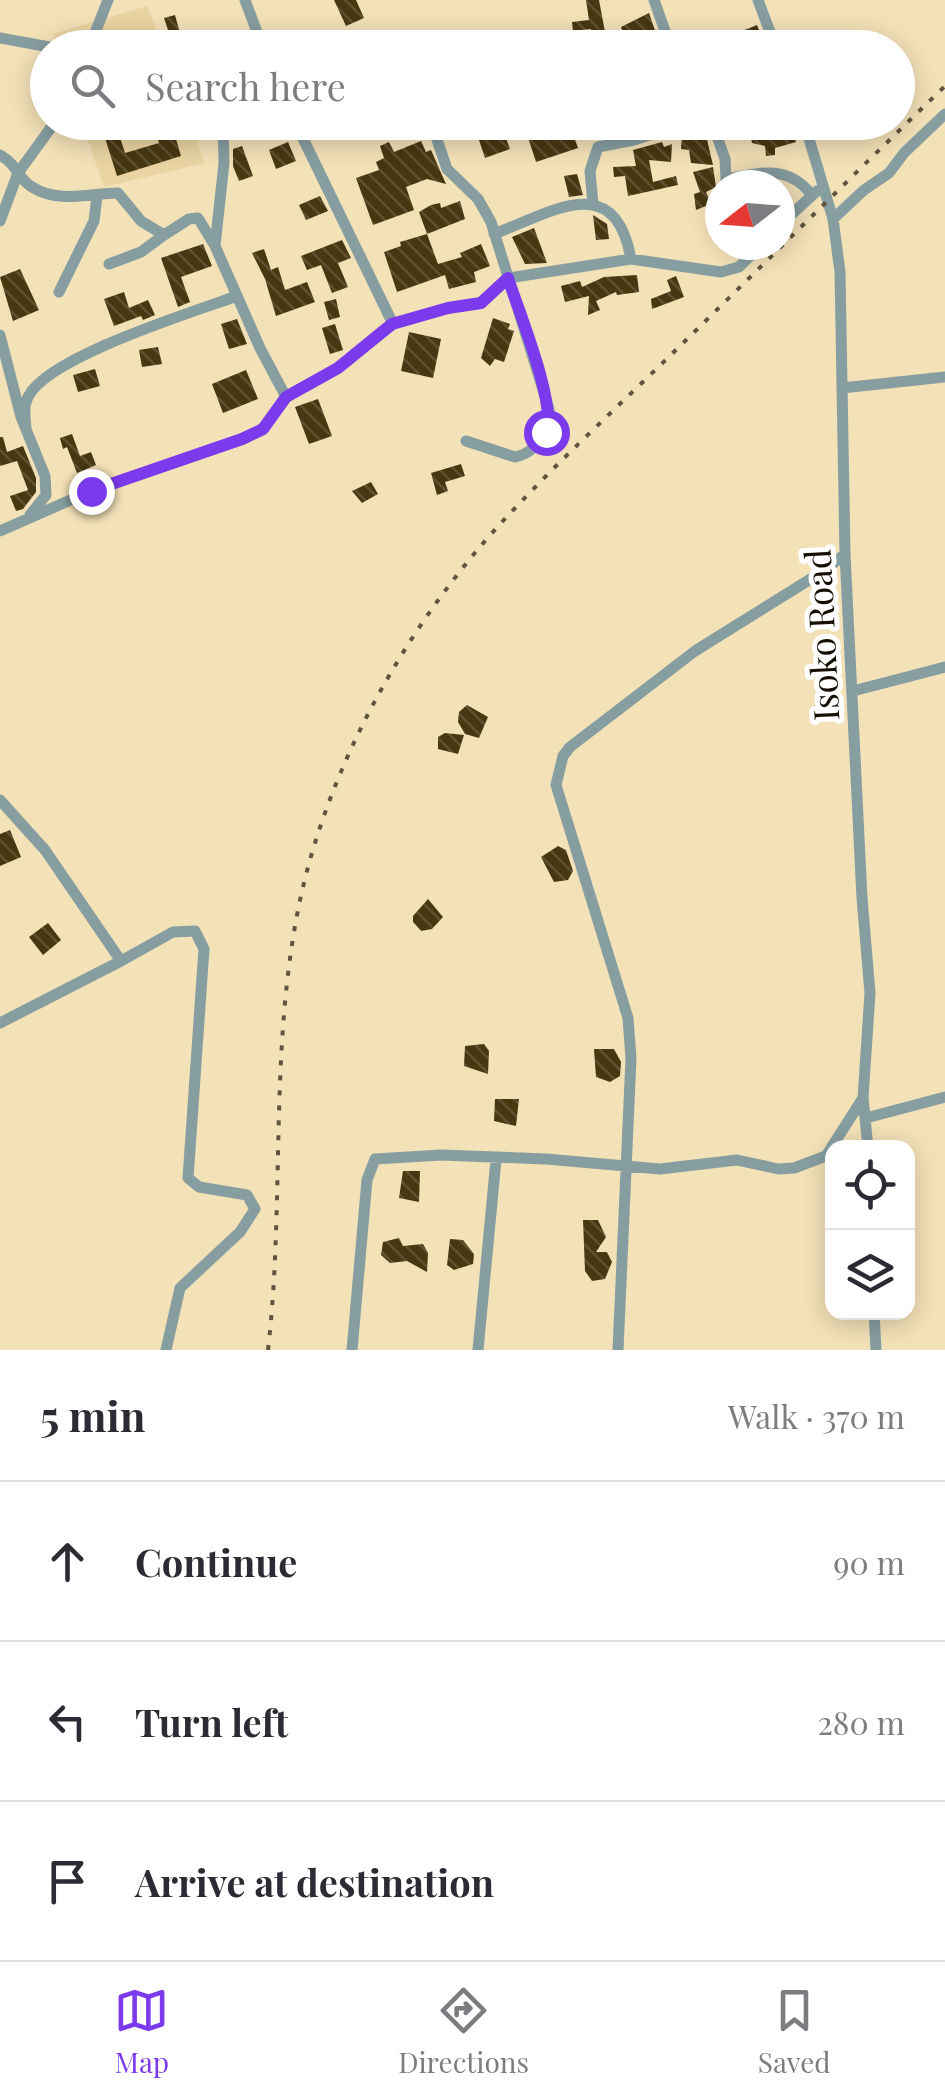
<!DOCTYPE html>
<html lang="en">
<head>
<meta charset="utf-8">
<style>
  body { margin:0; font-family:"Playfair Display",serif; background:#f7f7f7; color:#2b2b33 }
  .controls { position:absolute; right:30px; bottom:30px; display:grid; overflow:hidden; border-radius:20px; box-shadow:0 5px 25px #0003 }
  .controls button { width:90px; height:90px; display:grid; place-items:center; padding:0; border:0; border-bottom:2px solid #e1e1e2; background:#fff; color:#2b2b33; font:50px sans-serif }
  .compass { position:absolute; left:705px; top:170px; width:90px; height:90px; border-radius:50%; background:#fff; box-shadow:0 5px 25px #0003; rotate:253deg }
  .stop { position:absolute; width:30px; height:30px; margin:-22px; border:8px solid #7c3aed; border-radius:50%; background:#fff }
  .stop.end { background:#7c3aed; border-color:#fff; box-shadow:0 2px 10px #0008 }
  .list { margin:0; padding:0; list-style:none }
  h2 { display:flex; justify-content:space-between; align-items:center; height:130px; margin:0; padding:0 40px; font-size:42px }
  h2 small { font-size:32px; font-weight:400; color:#7c7c81 }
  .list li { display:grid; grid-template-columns:65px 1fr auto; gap:30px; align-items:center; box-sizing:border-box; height:160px; padding:0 40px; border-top:2px solid #e1e1e2 }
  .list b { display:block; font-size:38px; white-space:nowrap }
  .list em { font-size:32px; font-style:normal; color:#7c7c81 }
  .icon { flex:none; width:55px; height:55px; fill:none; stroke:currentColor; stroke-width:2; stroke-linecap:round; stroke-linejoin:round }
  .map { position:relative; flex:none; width:945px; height:1350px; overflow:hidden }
  .search { position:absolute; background:#fff; box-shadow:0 5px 25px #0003; left:30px; right:30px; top:30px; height:110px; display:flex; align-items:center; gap:25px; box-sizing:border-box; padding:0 35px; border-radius:55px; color:#7c7c81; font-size:38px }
  .sheet { height:610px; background:#fff }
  nav { display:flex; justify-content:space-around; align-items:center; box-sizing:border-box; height:140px; border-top:2px solid #e1e1e2; background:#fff; font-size:28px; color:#7c7c81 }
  nav a { display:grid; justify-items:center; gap:5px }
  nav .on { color:#7c3aed }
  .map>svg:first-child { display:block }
  .built { fill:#ead4a3 }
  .building { fill:url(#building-back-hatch) }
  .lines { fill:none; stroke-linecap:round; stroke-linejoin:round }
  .minor { stroke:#879ea1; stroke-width:11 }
  .rail { stroke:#5f553f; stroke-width:4; stroke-dasharray:5 10; stroke-linecap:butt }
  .route { stroke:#7c3aed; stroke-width:12 }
  .labels { text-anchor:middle; stroke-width:10; stroke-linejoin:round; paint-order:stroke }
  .street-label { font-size:35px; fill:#150e02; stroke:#fff }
</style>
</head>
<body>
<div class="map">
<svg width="945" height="1350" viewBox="0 0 945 1350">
  <defs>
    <pattern id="building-back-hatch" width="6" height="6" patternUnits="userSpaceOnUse" patternTransform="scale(2.5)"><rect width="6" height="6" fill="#473811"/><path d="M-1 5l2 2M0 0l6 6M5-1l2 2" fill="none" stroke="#5e5131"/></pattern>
  </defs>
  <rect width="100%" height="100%" fill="#f3e1b7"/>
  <!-- built -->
  <path class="built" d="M147,6L163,47H57L53,34Z
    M82,123H190L205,163L104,187Z"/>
  <!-- building -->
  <path class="building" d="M334,0H356L364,18L346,26Z
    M586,0H599L605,32L592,34L591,29L573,31L572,22L589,20Z
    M649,13L661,48H637L643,45L642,42L628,47L621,27Z
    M175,15L180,33L170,36L164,18Z
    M757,25L765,46L748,48L742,31Z
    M100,122H115L125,153L159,143L152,122H171L181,156L117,176Z
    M389,122H419L417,133L389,125Z
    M500,122L510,149L485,158L476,131Z
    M523,122H548L552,134L571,128L578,148L536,162Z
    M727,122H791L796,142L775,148V155L766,156L765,146L752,143L750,132L727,133Z
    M705,131L713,165L691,163L689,150L681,149L682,134Z
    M421,141L426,152L431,150L446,184L427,179L406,187L414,210L373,225L356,178L379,170L376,162L384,158L380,146L389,142L394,152Z
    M288,142L296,161L276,169L269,150Z
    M662,142L664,147L672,144L671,162L649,160L653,182L676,176L678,185L628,196L625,176L614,177L613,167L636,166L633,150Z
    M242,146L253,176L239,181L233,166V149Z
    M713,167L716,187L706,192L711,204L696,210L694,194L700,192L693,172Z
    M577,174L583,195L569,197L564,176Z
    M320,196L328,211L306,220L299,205Z
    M460,201L465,219L427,234L419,212L431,205L440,203L441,208Z
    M593,215L607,224L609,239L596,240Z
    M534,228L547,263L525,264L512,237Z
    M427,234L438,264L462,257L460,253L481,244L490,266L474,272L476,282L449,289L445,275L397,292L384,252L401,246L400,242Z
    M342,240L351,258L338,263L348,287L332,293L321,265L307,270L301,256Z
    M203,244L212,266L181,277L190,302L178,307L161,258Z
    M264,249L271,270L278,267L285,290L307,282L315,302L276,316L265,279L252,253Z
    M20,269L39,310L13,321L0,277Z
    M637,275L639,292L617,295L616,292L596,301L600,310L588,315L589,296L565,302L561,286L580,281L582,287L604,277Z
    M676,276L684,297L652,309L651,299L671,291L667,280Z
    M124,292L129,308L148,300L155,315L143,320L141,316L114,326L104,299Z
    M336,299L340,317L329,320L324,302Z
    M493,318L510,324L508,329L514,331L504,362L495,359L490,366L481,358Z
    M237,319L247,344L229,349L221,324Z
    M335,324L343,350L330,354L322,328Z
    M409,332L441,339L433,378L401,371Z
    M158,347L162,364L142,367L139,350Z
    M95,369L100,386L78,392L73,375Z
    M246,370L258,399L223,413L212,384Z
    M318,399L332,436L309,444L295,407Z
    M72,434L80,456L91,452L96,465L77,473L67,447L63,449L60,438Z
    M0,437H3L7,452L23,446L36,478V492L23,509L16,511L10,496L28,490L17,461L0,466Z
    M461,464L465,476L445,482L448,491L437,495L431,473Z
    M371,482L378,494L362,503L352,491Z
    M467,705L488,717L479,738L465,734L458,722L459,712Z
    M445,733L464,735L458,754L438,749V737Z
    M10,830L21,857L0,866V834Z
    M558,846L566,850L573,871L568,880L554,882L541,857Z
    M428,899L443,917L432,929L421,931L413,922V916Z
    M48,923L61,940L43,955L29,937Z
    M484,1044L489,1051L488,1074L464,1066L465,1046Z
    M594,1049H614L621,1062L620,1076L610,1082L596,1077Z
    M495,1099H519L516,1126L494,1121Z
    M403,1171H420L419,1202L399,1198Z
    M583,1220H598L606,1237L596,1252H607L612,1262L605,1279L592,1281L585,1271Z
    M399,1238L403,1246L423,1244L428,1253L427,1272L407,1261L390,1263L381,1255L383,1242Z
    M450,1239L463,1240L474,1254L473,1264L454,1270L447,1265Z"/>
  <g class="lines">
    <!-- minor -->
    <path class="minor" d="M245,0L263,48
      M654,0L671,48
      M758,0L776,48
      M0,38L55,48
      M89,48L108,0
      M223,122L224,163L215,246L260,348L286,397
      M295,122L393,324
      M431,122L447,169L478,199L491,222L549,409C550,431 536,453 515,457L466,441
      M712,122L725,159L726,179
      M804,122L833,219L840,272L845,554L862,898L870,993L863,1098L868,1148
      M0,155C18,165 17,178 32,187C59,204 90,193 118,193L141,221L164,235L189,219L198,218L215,246
      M726,185V179C760,173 787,164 811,194
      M593,204L590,171L598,147L634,140L689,122
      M833,219L864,190L889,173L904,153L945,114
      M0,221L18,173L55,122
      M780,225L817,191
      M494,234C552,212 615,169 631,259
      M109,264L141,252L164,235
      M59,292L94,221L97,196
      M0,335L21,417L45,476L46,495L30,515
      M842,388L945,377
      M26,428C25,417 23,407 28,397C47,357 193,312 237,296
      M0,531L91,491L243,439L263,429L286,397L338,368L393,324L448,308L481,303L508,278L631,259L721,272L739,267L761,245
      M853,691L945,667
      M0,800L45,850L121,961L173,932L195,931L204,949L188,1178L199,1187L247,1195L255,1209L240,1232L180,1288L166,1350
      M0,1023L121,961
      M866,1118L945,1097
      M874,1312L876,1350
      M352,1350L367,1180L375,1159L441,1155L546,1159L660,1169L737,1160L778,1169L794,1168L826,1156L863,1098
      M478,1350L496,1160
      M618,1350L631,1058L628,1018L556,785L563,756L570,747L695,651L825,570L845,554"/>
    <!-- rail -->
    <path class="rail" d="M268,1350C285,1202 269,1052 299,905C329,759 414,612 518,505C570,450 626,399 680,346C769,259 856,172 945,86"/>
  </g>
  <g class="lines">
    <!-- route -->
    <path class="route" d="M91,491L242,439L263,429L286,397L338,368L392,324L448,308L481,303L508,278C518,310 557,404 546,432"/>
  </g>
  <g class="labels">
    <!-- street labels -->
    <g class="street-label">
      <text transform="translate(823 635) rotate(-93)" y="12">Isoko Road</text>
    </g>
  </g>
</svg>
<div class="controls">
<button><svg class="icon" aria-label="locate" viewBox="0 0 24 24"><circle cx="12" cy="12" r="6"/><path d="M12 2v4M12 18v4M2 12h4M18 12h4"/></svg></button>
<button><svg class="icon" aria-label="layers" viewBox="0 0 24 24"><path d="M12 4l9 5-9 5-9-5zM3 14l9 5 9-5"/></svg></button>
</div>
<svg class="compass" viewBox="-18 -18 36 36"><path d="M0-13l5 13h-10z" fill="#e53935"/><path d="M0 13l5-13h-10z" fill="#7c7c81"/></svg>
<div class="stop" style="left:546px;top:432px"></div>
<div class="stop end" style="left:91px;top:491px"></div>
<div class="search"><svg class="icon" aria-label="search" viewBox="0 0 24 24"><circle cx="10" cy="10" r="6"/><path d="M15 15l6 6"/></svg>Search here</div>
</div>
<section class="sheet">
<h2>5 min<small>Walk · 370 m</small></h2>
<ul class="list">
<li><svg class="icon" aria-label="ahead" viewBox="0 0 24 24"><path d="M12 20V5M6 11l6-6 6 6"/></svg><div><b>Continue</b></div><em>90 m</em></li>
<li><svg class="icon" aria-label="left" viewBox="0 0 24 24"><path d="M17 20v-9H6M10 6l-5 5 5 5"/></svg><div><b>Turn left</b></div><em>280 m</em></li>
<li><svg class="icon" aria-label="arrive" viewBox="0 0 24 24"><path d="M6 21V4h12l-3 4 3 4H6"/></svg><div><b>Arrive at destination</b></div></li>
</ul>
</section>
<nav>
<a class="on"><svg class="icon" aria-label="map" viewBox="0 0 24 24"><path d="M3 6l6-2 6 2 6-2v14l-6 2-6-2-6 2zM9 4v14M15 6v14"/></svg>Map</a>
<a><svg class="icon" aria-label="directions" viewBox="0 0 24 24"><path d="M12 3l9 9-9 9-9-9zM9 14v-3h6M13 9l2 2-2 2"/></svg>Directions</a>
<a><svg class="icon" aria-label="saved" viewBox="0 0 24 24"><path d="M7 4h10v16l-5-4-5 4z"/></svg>Saved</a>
</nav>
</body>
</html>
